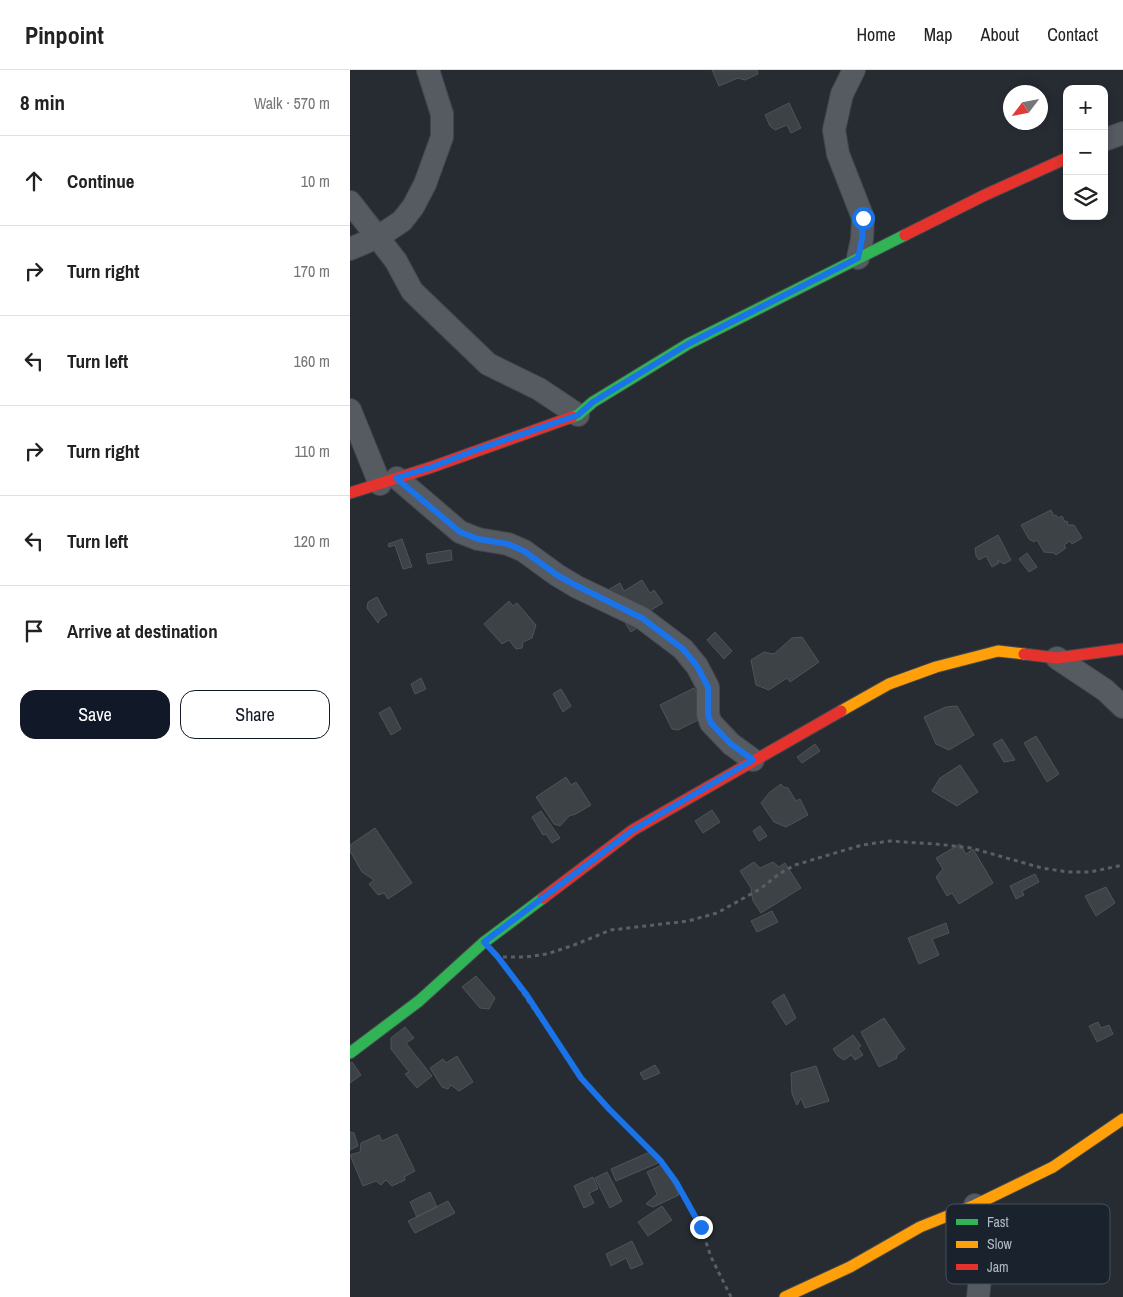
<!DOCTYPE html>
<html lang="en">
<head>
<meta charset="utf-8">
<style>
  body { margin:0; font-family:"Archivo Narrow",sans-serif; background:#f2f2f2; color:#222 }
  .controls { position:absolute; right:15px; top:15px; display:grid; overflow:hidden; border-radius:10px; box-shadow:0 2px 8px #0003 }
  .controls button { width:45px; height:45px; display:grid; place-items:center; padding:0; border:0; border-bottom:1px solid #e0e0e0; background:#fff; color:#222; font:25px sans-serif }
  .compass { position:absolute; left:653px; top:15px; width:45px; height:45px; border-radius:50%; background:#fff; box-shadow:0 2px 8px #0003; rotate:238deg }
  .stop { position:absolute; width:15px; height:15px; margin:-11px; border:4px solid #1a73e8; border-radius:50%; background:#fff }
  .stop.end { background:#1a73e8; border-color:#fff; box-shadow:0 1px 5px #0008 }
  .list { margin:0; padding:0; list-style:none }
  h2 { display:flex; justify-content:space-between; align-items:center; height:65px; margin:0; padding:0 20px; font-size:21px }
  h2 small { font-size:16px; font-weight:400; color:#767676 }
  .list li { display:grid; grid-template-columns:32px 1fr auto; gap:15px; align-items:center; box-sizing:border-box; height:90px; padding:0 20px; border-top:1px solid #e0e0e0 }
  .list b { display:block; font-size:19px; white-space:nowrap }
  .list em { font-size:16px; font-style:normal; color:#767676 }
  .actions { display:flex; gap:10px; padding:15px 20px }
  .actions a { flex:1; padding:11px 0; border:1px solid #111827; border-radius:15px; text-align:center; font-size:18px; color:#111827 }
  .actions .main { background:#111827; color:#fff }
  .icon { flex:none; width:28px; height:28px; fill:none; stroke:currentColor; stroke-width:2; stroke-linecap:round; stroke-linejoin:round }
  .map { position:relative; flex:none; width:773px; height:1227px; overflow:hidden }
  header { display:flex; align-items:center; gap:30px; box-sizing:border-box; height:70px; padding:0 25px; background:#fff; border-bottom:1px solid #e0e0e0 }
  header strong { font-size:24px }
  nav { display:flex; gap:28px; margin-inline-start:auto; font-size:18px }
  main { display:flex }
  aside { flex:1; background:#fff }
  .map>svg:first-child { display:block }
  .building { fill:#3d4247; stroke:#4d545a }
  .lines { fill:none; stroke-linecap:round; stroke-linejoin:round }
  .street-casing { stroke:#44484d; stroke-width:24 }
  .fast-casing { stroke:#44484d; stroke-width:13 }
  .slow-casing { stroke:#44484d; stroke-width:13 }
  .jam-casing { stroke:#44484d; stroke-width:13 }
  .path { stroke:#585f65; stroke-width:3; stroke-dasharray:4 4; stroke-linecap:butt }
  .street { stroke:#565a61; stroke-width:22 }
  .fast { stroke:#30b455; stroke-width:11 }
  .slow { stroke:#ff9f0a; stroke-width:11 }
  .jam { stroke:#e5322d; stroke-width:11 }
  .route { stroke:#1a73e8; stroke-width:6 }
  .key { fill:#1a232d; stroke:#46505b; stroke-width:1 }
  .key-label { font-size:14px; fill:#aeb9c5 }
</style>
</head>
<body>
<header>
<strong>Pinpoint</strong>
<nav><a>Home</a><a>Map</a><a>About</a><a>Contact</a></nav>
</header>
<main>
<aside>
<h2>8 min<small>Walk · 570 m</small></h2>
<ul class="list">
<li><svg class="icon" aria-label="ahead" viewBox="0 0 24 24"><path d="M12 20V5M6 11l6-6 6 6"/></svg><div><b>Continue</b></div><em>10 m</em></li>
<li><svg class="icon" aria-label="right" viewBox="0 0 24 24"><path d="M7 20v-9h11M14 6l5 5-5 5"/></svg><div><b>Turn right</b></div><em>170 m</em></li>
<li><svg class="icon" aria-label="left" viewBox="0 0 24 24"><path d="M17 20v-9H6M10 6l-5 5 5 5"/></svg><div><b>Turn left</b></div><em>160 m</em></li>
<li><svg class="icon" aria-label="right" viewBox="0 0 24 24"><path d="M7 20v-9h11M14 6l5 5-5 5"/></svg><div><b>Turn right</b></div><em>110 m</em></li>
<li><svg class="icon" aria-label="left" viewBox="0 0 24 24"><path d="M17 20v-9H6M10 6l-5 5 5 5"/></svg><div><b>Turn left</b></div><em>120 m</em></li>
<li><svg class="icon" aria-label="arrive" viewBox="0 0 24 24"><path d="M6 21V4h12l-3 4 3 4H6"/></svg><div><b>Arrive at destination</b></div></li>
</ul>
<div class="actions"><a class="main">Save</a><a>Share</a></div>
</aside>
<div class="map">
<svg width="773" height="1227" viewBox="0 0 773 1227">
  <rect width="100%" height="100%" fill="#262c32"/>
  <!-- building -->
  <path class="building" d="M362,0H407L408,4L395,10L388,8L369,16Z
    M439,33L451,58L441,63L437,55L425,60L420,56L415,45Z
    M701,440L704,446L706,445L708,448L712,446L715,452L717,451L718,455H724L732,468L722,474L720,471L714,475L716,478L706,485L704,483L694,482L687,470L684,472L679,469L671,455Z
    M648,465L661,490L654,494L647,490L649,493L642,497L636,486L629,490L626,486L625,478Z
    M52,469L62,497L53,499L45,475L39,477L38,474Z
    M101,480L102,490L78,494L76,484Z
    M677,483L687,497L679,502L669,489Z
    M292,510L300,523L304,520L313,533L293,545L297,551L281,562L270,545L258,520L270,513L274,521Z
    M27,527L37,545L30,549L28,553L17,538L18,532Z
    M159,531L163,536L167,533L186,555L182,568L173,572L172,578L166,579L159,570L152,574L134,554Z
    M365,562L382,581L374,589L357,570Z
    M452,567L469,592L440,612L437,608L419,620L406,615L401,590L414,582L424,584L442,568Z
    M71,608L76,619L65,624L61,614Z
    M344,618L358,645L328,660L322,659L310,635Z
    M211,619L221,636L213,642L203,624Z
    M607,636L624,665L599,680L586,674L574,647L596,637Z
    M40,637L51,659L41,665L29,643Z
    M686,666L709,704L697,712L674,673Z
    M652,669L665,690L654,692L643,674Z
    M465,674L470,681L452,693L447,687Z
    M610,695L628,722L607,736L582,721L590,708Z
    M216,707L221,715L226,712L241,735L226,744L219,746L210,756L204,754L186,727Z
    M431,714L433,717L438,718L446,731L450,729L458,745L436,757L424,752L411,733L420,722Z
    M362,740L370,752L353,763L345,751Z
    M191,741L210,768L202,773L196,764L193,765L182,747Z
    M410,756L417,766L409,771L403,761Z
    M25,758L62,813L38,829L34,823L28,825L19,814L24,810L12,802L0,781V775Z
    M610,774L616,784L623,779L643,813L609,834L602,823L597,826L586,807L593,799L586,788Z
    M404,792L410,798L423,792L429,797L435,793L451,818L411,843L403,831L401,818L390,801Z
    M685,804L689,812L672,821L674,825L666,829L660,816Z
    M756,817L765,833L746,846L735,826Z
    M422,841L428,852L407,862L401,851Z
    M596,853L599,863L582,869L589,885L569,894L558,868Z
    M126,906L145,928L139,939L130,938L112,917Z
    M434,924L446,948L436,955L422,932Z
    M534,948L555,979L547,985V988L529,997L511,962Z
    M748,952L751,958L759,955L763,964L747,972L739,956Z
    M55,957L64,968L56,973L82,1006L67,1018L55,1004L59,1002L41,979V968Z
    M503,965L511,976L508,978L513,985L505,990L501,985L494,990L488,986L483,979Z
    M107,986L123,1012L109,1021L101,1015L98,1019L92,1017L80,998L93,989L96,993Z
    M2,992L11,1005L0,1013V993Z
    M305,995L310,1003L294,1010L290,1003Z
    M466,996L479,1031L455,1038L451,1028L447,1035L442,1024L441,1003Z
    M0,1062L4,1063L8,1076L0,1080Z
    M47,1064L65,1101L54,1107L55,1110L42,1116L36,1110L31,1115L26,1111L13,1116L0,1085L10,1082L11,1073L29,1065L32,1071Z
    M302,1081L308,1093L266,1111L261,1099Z
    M314,1094L329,1125L303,1137L296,1134L307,1124L297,1102Z
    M257,1102L272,1131L260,1138L245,1108Z
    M243,1107L248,1119L239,1123L244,1133L234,1138L224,1116Z
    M80,1122L87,1137L67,1147L60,1132Z
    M98,1131L105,1143L65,1163L58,1151Z
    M312,1136L322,1150L298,1166L288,1152Z
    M282,1171L293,1194L281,1199L276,1188L261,1196L256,1184Z"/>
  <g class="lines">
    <defs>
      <path id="street" d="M504,0L492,24L484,60L488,84L513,148L512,169L508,188
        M754,70L773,63
        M0,132L46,191L62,221L138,294L189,319L228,345
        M0,179L28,167L52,151L63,137L75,114L92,67V44L78,0
        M0,340L30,414
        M47,408L110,462L128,469L158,474L174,481L207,505L227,517L292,548L333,579L347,596L358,617V645L361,653L381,674L403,690
        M707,588L755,620L773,637
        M625,1135C632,1165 632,1197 628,1227"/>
      <path id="fast" d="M222,347L228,345L243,332L338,274L555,165
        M0,983L69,931L133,873L193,828"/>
      <path id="slow" d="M491,641L539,614L586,597L648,581L674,584
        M435,1227L500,1197L570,1157L625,1135L703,1097L773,1049"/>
      <path id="jam" d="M555,165L635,125L717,88
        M0,423L82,397L222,347
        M674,584L707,588L773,579
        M193,828L283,760L491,641"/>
    </defs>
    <!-- street casing -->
    <use href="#street" class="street-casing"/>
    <!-- fast casing -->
    <use href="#fast" class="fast-casing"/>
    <!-- slow casing -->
    <use href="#slow" class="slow-casing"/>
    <!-- jam casing -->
    <use href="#jam" class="jam-casing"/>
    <!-- path -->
    <path class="path" d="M153,887H176L197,884L224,875L261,860L338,851L367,843L410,819L429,804L445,795L512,775L540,771L586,774L621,778L692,798L718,802H740L773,795
      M150,890L231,1008L259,1039L302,1081L326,1112L351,1157L361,1187L381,1227"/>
    <!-- street -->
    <use href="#street" class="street"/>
    <!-- fast -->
    <use href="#fast" class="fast"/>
    <!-- slow -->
    <use href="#slow" class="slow"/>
    <!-- jam -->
    <use href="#jam" class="jam"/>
  </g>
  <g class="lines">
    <!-- route -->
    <path class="route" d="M351,1157L326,1112L310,1090L259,1039L231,1008L176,924L147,886L134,872L283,760L403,690L381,674L361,653L358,645V617L347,596L333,579L292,548L227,516L207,505L174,481L158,474L128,469L110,462L46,408L82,397L126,380L228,345L243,332L338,274L508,188L512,169L513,148"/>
  </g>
  <!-- legend -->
  <rect x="596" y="1134" width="164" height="80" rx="8" class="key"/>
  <rect x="606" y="1149" width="22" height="6" fill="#30b455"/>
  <rect x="606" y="1171" width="22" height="7" fill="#ff9f0a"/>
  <rect x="606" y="1194" width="22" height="6" fill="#e5322d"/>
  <g class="key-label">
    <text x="637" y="1157">Fast</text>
    <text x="637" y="1179">Slow</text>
    <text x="637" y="1202">Jam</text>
  </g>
</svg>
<div class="controls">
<button>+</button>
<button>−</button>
<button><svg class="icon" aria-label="layers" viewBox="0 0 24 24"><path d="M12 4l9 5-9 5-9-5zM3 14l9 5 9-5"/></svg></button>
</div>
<svg class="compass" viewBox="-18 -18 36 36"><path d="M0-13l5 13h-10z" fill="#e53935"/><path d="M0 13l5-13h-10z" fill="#767676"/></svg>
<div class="stop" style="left:513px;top:148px"></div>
<div class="stop end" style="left:351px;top:1157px"></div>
</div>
</main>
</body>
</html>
